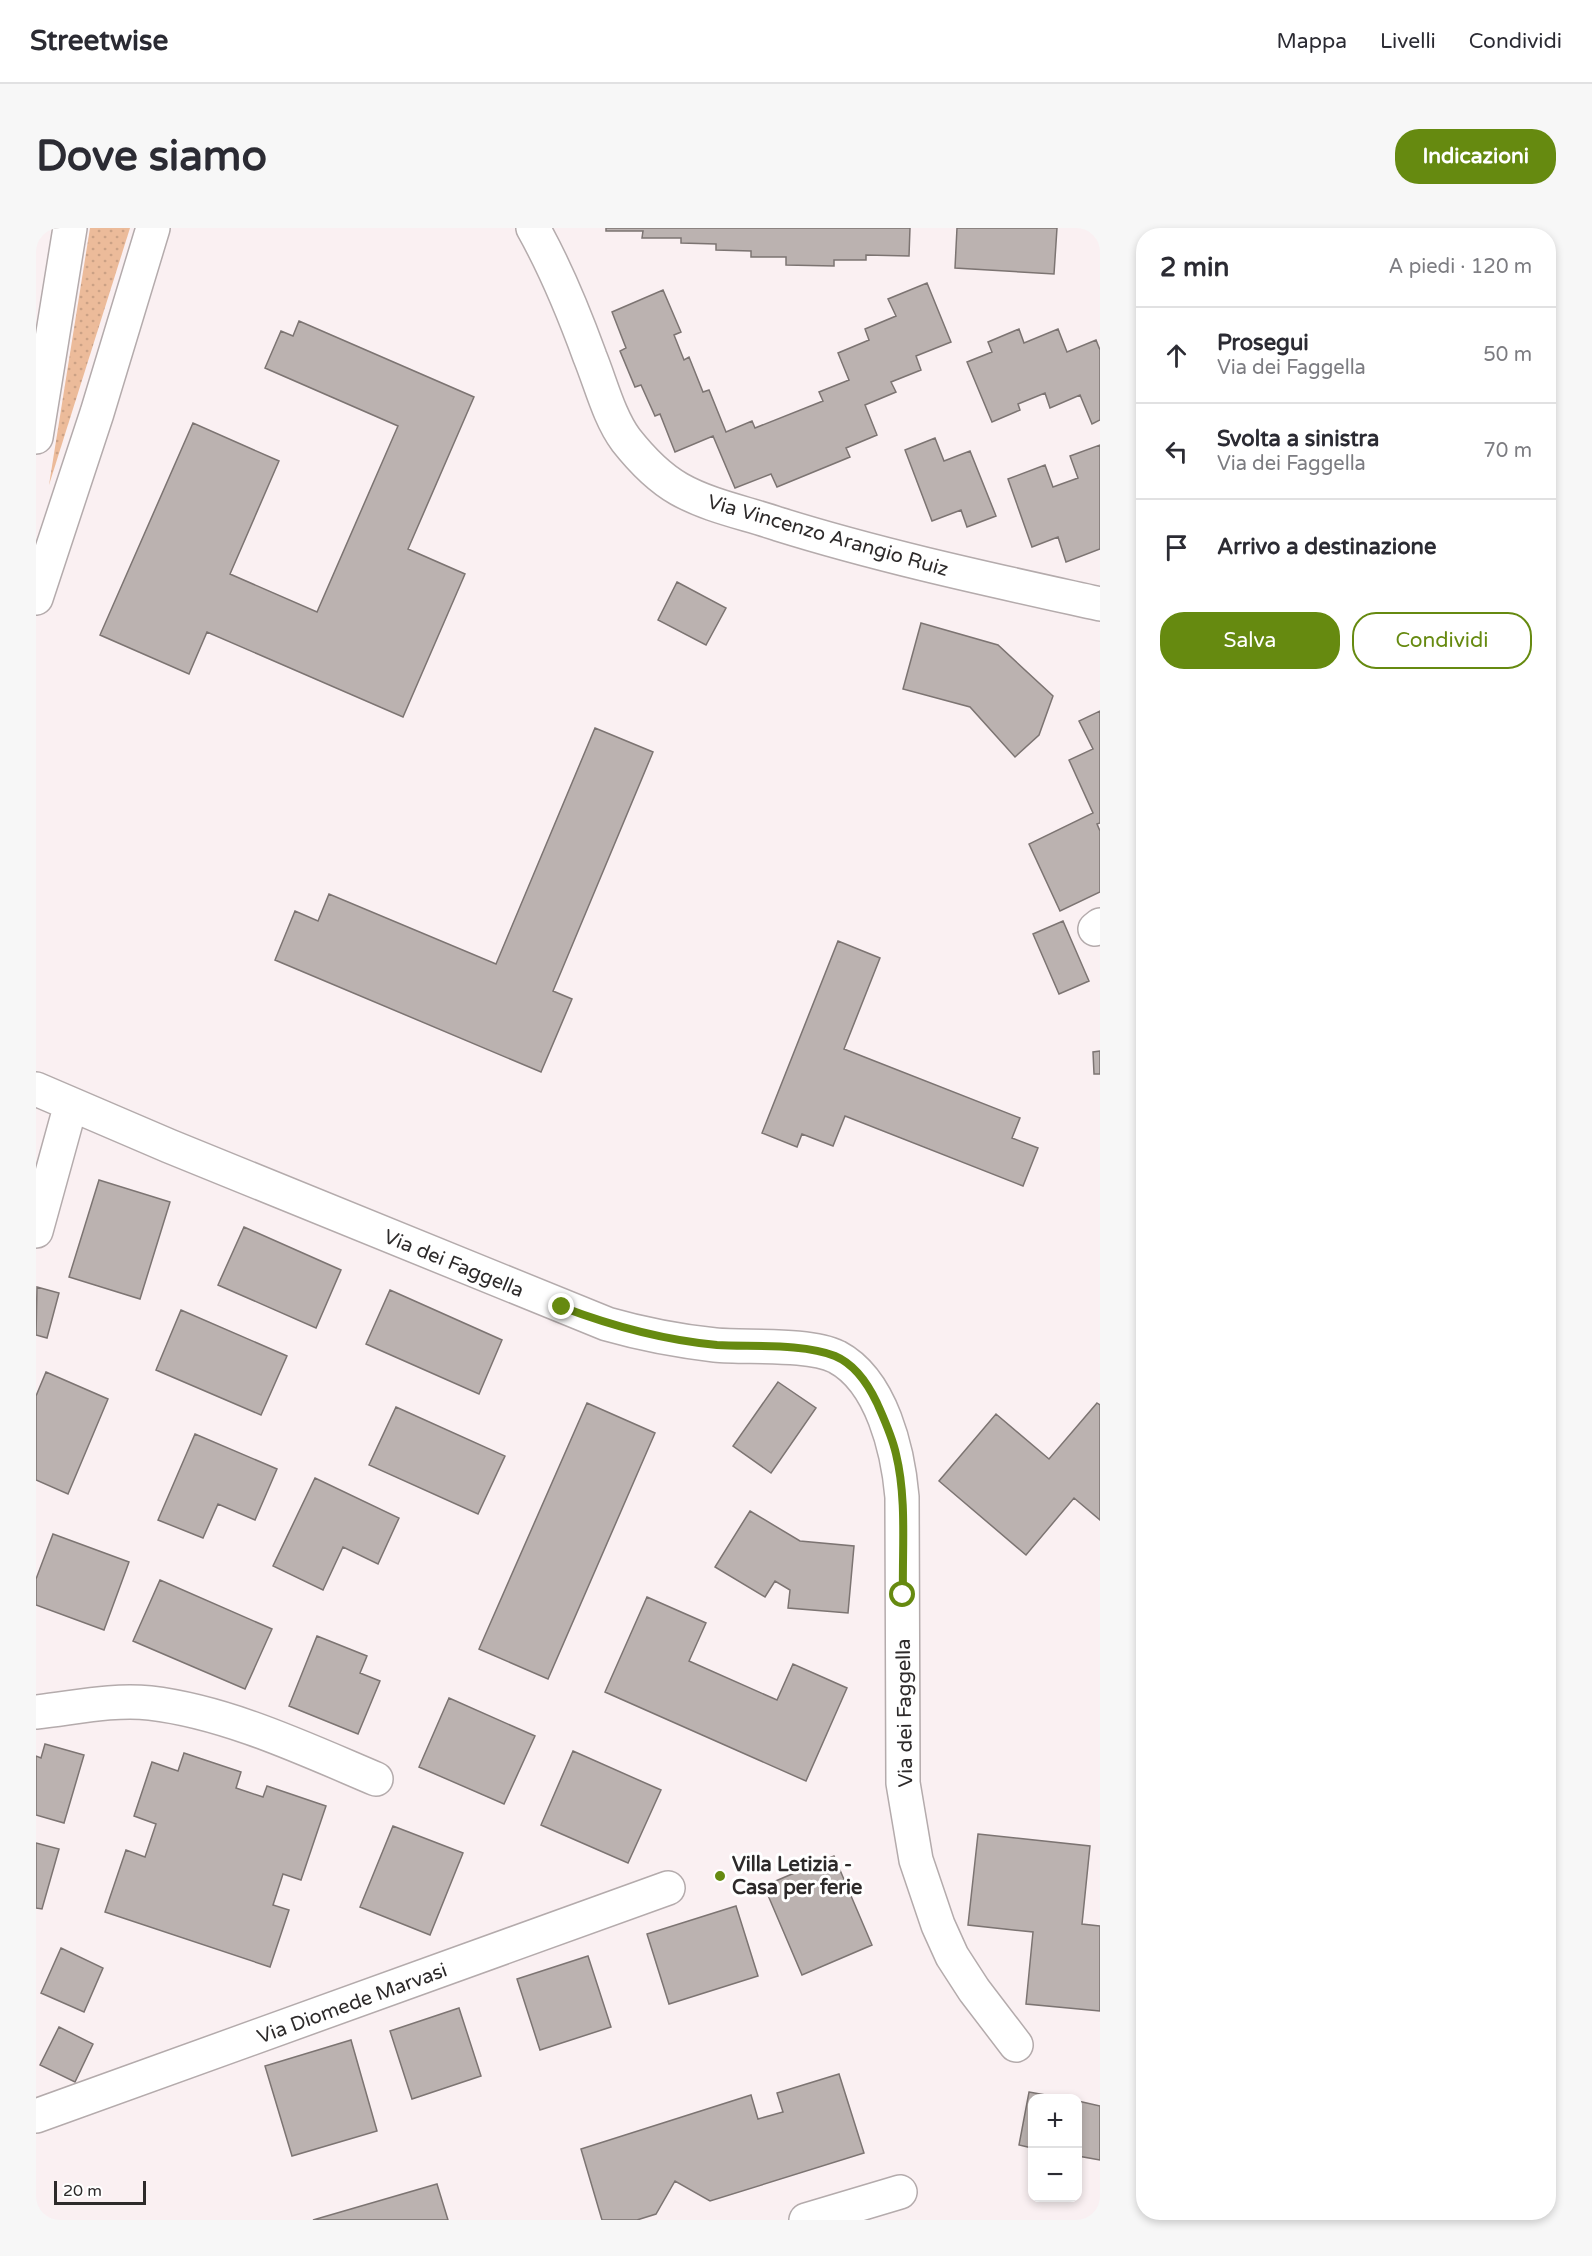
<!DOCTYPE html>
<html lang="it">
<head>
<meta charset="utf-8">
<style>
  body { margin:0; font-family:"Varela Round",sans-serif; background:#f7f7f7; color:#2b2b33 }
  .controls { position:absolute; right:18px; bottom:18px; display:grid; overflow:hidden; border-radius:12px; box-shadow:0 3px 9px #0003 }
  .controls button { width:54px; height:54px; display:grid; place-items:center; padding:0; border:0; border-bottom:2px solid #e1e1e2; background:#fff; color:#2b2b33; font:30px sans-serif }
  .scale { position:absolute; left:18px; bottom:15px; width:92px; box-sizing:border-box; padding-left:6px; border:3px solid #2d2a2a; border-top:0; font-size:16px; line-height:21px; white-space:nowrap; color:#2d2a2a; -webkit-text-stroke:4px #fff; paint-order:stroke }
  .stop { position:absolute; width:18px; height:18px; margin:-14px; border:4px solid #668a10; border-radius:50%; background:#fff }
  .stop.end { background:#668a10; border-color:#fff; box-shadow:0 2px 6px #0008 }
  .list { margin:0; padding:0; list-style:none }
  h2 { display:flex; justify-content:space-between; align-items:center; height:78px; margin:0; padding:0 24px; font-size:26px }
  h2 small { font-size:20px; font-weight:400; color:#7c7c81 }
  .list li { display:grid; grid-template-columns:39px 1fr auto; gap:18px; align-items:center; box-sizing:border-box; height:96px; padding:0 24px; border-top:2px solid #e1e1e2 }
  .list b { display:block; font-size:22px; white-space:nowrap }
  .list p { margin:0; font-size:20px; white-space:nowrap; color:#7c7c81 }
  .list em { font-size:20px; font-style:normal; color:#7c7c81 }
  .actions { display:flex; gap:12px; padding:18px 24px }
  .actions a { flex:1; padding:14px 0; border:2px solid #668a10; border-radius:24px; text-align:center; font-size:21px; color:#668a10 }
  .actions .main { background:#668a10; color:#fff }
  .icon { flex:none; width:33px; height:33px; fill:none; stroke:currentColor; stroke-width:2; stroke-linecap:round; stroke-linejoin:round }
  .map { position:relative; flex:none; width:1064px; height:1992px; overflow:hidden; border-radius:24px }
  header { display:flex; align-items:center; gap:36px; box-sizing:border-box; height:84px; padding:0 30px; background:#fff; border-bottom:2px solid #e1e1e2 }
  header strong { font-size:28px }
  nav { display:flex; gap:33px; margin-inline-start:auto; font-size:21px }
  .intro { display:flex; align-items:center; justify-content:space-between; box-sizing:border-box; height:144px; padding:0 36px }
  h1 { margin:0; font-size:42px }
  .button { padding:15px 27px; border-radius:24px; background:#668a10; color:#fff; font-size:21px; font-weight:700 }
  main { display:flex; gap:36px; padding:0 36px }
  aside { flex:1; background:#fff; border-radius:24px; box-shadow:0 3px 9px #0003 }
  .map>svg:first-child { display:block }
  .grass { fill:url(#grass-dots) }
  .building { fill:#bbb2b0; stroke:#7c7472; stroke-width:1.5 }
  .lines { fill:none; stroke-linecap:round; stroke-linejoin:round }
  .minor-casing { stroke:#b4abac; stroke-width:36 }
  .highway-casing { stroke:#b4abac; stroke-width:36 }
  .minor { stroke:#fff; stroke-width:33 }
  .highway { stroke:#fff; stroke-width:33 }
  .route { stroke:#668a10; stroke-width:8 }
  .poi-dot { fill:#668a10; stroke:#fff; stroke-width:2 }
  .labels { text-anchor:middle; stroke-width:6; stroke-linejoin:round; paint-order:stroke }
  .street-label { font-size:20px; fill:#2d2a2a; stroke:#fff }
  .poi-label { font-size:20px; font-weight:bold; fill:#2d2a2a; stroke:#fff; text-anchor:start }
</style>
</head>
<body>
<header>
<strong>Streetwise</strong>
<nav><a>Mappa</a><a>Livelli</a><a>Condividi</a></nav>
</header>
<div class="intro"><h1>Dove siamo</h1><a class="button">Indicazioni</a></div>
<main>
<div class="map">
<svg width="1064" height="1992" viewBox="0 0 1064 1992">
  <defs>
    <pattern id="grass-dots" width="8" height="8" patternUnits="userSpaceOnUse" patternTransform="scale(1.5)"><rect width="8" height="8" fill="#ecbb9a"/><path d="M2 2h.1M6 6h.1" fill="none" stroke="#cba185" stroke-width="1.8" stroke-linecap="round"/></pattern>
  </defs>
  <rect width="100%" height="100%" fill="#faf0f2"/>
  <!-- grass -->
  <path class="grass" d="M54,0H94L13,257Z"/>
  <!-- building -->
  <path class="building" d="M570,0H874L873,28L830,27V32H798V38L750,37V29H715V23L680,22V16L645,15V10H606L607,3H570Z
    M921,0H1021L1018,46L919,40Z
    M891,55L915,114L880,128L885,142L855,154L860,164L829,177L841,207L810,220L814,229L741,259L735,246L699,260L677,208L639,224L624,186L619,188L605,157L599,159L584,123L590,120L576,84L627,62L645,104L638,107L648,132L653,129L667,164L673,162L690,204L716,193L719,200L787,173L783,164L813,152L802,125L833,112L829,101L860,88L852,71Z
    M263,93L438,169L372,321L429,346L367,489L171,404L153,446L64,407L157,195L243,233L194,346L281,384L362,198L229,140L245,103L257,108Z
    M983,101L988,115L1022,101L1031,124L1060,112L1064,122V192L1056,196L1044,167L1014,180L1009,165L982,176L984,182L956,194L931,134L956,124L952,114Z
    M899,210L908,233L934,223L960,288L931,299L925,282L896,293L869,222Z
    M1064,217V321L1030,334L1022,309L996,319L972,251L1009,237L1017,259L1042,250L1034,228Z
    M641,354L690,380L670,417L622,392Z
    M885,395L962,417L1017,468L1003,507L979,529L934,479L867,461Z
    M1064,483V595L1061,596L1064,603V664L1024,683L993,616L1057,585L1033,532L1057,521L1043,493Z
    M559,500L617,524L517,763L536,771L505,844L239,732L259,683L282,693L293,666L460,736Z
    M1027,693L1053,753L1023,766L997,706Z
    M802,713L844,730L808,821L984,890L976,910L1002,920L987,958L809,888L797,918L766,906L761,919L726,905Z
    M1064,823V846H1058L1057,824Z
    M63,952L134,974L104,1071L33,1049Z
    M208,999L305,1042L280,1100L182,1057Z
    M1,1059L23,1065L11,1110L0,1107Z
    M354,1062L466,1112L443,1166L330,1116Z
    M145,1082L251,1128L225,1187L120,1142Z
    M10,1144L72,1171L32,1266L0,1252V1168Z
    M742,1154L780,1180L735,1245L697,1218Z
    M551,1175L619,1205L512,1451L443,1421Z
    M1061,1175L1064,1177V1292L1038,1270L990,1327L903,1253L960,1186L1013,1231Z
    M360,1179L469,1228L442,1286L333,1237Z
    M159,1206L241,1241L219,1292L182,1276L167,1310L122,1292Z
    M279,1250L363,1290L342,1336L307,1319L287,1362L237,1338Z
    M714,1283L764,1313L818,1318L812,1385L752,1380L754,1362L739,1353L729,1369L679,1339Z
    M17,1306L93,1334L68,1402L0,1377V1351Z
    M124,1352L236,1401L209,1461L97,1413Z
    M611,1369L670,1395L653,1433L741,1472L757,1436L811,1460L770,1553L569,1464Z
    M281,1408L331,1428L324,1445L344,1453L322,1506L253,1478Z
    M413,1470L499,1508L468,1576L383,1539Z
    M9,1516L48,1527L28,1595L0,1587V1528L5,1530Z
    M537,1523L625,1562L592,1635L505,1597Z
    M148,1525L205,1544L200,1560L227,1569L231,1558L290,1578L265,1652L247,1646L237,1677L253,1682L234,1739L69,1684L90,1622L109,1629L120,1596L98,1588L116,1534L142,1543Z
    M357,1598L427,1625L394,1707L324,1679Z
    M942,1606L1054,1618L1046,1696L1064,1698V1783L990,1776L997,1704L932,1697Z
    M0,1615L23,1621L6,1681L0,1680Z
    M798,1628L836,1717L766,1747L728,1658Z
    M700,1678L722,1748L633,1776L611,1706Z
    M25,1720L67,1740L48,1784L5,1765Z
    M552,1728L575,1799L504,1822L481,1751Z
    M423,1780L445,1848L376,1871L354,1803Z
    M23,1799L57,1816L39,1854L4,1837Z
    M315,1812L341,1903L256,1928L229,1838Z
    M803,1846L828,1925L674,1973L639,1953L620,1986L601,1992H566L545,1921L715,1867L722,1891L747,1884L741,1865Z
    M993,1864L1026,1870H996V1920L983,1917Z
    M1042,1873L1064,1878V1932L1042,1928Z
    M401,1956L412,1992H277Z"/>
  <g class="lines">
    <defs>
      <path id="minor" d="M497,0C520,41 538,85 554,129C565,156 573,189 590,212C605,231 622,249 643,261C673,278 710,285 742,296C848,329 956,352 1064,376
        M1059,701L1064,697
        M0,861L133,918L571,1096C606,1106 643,1113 679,1117C712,1120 773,1115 801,1129C846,1153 862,1223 866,1269L867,1555L880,1632L902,1697L916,1728L938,1762L980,1817
        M0,1003L35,876
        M0,1484C38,1480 76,1471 114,1475C191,1484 269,1521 340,1551
        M0,1888L632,1660
        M770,1992L864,1964"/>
      <path id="highway" d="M0,209L34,0
        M0,370L61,185L117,0"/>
    </defs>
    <!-- minor casing -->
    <use href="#minor" class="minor-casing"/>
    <!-- highway casing -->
    <use href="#highway" class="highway-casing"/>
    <!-- minor -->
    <use href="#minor" class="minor"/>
    <!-- highway -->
    <use href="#highway" class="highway"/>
  </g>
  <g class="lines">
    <!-- route -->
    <path class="route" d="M526,1079C576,1098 627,1112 681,1117C714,1119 768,1115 799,1128C818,1136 832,1156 841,1175C848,1191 856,1208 860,1226C871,1271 866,1321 867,1367"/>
  </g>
  <!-- markers -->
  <circle class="poi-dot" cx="684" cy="1648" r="6"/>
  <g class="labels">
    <!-- street labels -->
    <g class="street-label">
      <text transform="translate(792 307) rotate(16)" y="7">Via Vincenzo Arangio Ruiz</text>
      <text transform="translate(418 1035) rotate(22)" y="7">Via dei Faggella</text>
      <text transform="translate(868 1485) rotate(-91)" y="7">Via dei Faggella</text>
      <text transform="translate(316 1775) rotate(-20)" y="7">Via Diomede Marvasi</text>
    </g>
    <!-- poi labels -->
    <g class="poi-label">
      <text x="696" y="1643">Villa Letizia -<tspan x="696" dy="23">Casa per ferie</tspan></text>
    </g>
  </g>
</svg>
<div class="controls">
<button>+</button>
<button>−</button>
</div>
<div class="scale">20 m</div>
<div class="stop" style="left:867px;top:1367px"></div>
<div class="stop end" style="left:526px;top:1079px"></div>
</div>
<aside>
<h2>2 min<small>A piedi · 120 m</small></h2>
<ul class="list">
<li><svg class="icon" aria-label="ahead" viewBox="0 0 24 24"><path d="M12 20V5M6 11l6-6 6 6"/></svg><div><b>Prosegui</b><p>Via dei Faggella</p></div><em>50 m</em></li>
<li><svg class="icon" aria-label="left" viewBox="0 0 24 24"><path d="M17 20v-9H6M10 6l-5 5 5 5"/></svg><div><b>Svolta a sinistra</b><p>Via dei Faggella</p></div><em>70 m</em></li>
<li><svg class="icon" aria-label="arrive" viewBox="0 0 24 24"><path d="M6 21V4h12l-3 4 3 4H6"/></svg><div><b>Arrivo a destinazione</b></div></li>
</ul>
<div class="actions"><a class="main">Salva</a><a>Condividi</a></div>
</aside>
</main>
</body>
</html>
